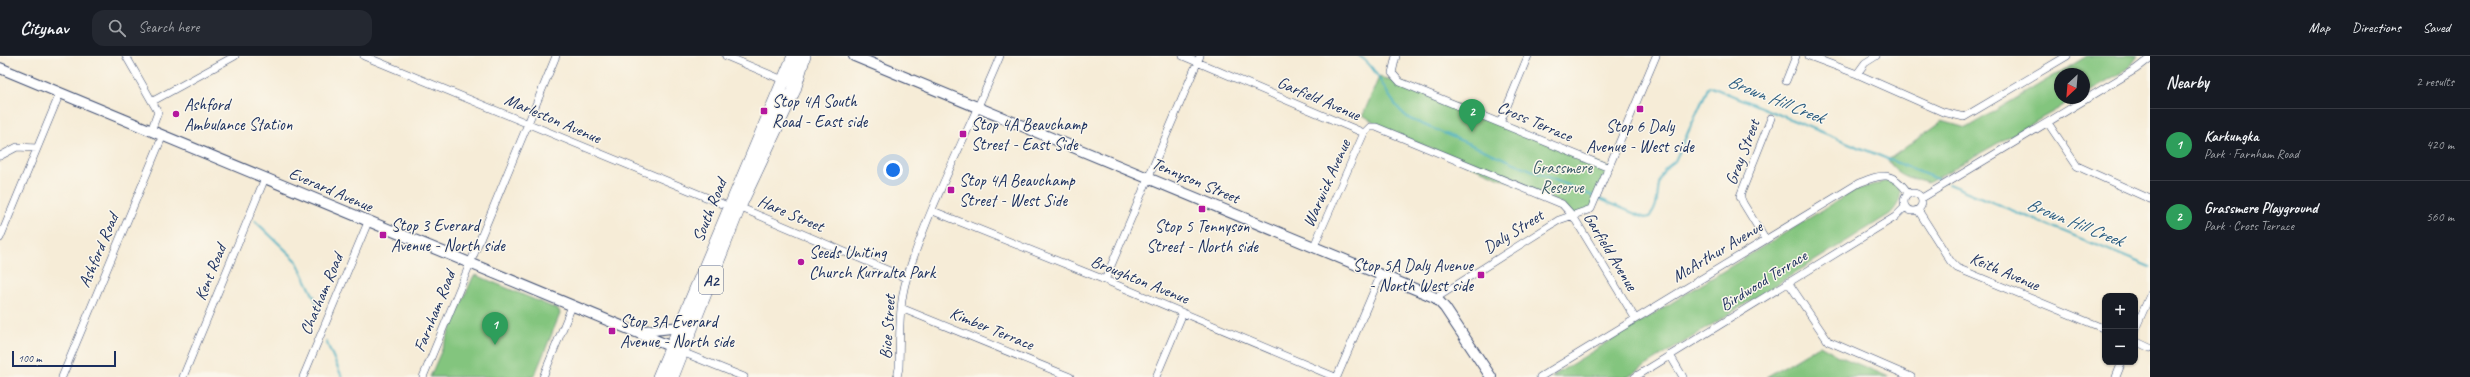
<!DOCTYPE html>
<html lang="en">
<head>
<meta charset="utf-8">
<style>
  body { margin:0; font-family:Caveat,sans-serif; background:#242831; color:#f1f3f6 }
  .controls { position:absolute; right:12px; bottom:12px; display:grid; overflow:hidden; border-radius:8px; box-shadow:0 1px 3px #0004 }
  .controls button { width:36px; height:36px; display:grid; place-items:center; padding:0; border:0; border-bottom:1px solid #363941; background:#171b24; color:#f1f3f6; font:20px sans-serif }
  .compass { position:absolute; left:2054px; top:12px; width:36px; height:36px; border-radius:50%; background:#171b24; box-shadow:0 1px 3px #0004; rotate:206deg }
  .scale { position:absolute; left:12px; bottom:10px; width:104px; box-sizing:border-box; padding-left:4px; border:2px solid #1b2f5e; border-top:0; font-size:11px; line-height:14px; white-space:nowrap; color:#1b2f5e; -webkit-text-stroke:3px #fbf7ec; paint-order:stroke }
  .you { position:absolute; left:893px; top:114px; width:14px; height:14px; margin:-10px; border:3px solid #fff; border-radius:50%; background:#1a73e8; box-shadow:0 0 0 6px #1a73e833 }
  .badge { display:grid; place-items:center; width:26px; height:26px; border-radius:50%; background:#0b8043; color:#fff; font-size:13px; font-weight:700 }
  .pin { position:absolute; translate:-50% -33px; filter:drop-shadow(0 1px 2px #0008) }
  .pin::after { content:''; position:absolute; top:21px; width:14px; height:12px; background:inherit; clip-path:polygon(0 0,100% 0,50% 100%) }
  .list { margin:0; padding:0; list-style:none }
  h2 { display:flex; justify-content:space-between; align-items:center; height:52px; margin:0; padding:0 16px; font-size:17px }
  h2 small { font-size:13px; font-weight:400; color:#9ea1a6 }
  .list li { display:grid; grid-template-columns:26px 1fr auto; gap:12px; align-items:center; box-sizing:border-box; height:72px; padding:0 16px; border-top:1px solid #363941 }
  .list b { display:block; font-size:15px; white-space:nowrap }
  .list p { margin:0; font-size:13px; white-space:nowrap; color:#9ea1a6 }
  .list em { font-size:13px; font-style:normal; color:#9ea1a6 }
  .icon { flex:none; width:22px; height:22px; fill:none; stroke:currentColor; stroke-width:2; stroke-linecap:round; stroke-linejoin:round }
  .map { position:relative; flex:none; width:2150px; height:321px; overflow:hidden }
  header { display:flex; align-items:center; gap:24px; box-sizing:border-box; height:56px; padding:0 20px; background:#171b24; border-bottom:1px solid #363941 }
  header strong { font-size:19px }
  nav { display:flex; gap:22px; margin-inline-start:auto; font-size:14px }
  .search { width:280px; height:36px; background:#242831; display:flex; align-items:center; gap:10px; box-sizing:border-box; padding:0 14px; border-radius:12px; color:#9ea1a6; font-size:15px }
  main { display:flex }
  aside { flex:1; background:#171b24 }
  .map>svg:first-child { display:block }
  .green { fill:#83c57e; stroke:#4f7a6e }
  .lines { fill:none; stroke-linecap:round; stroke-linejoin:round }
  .stream { stroke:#41acc0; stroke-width:2 }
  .street-casing { stroke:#3c4b70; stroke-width:8 }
  .secondary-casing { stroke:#3c4b70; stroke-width:12 }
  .highway-casing { stroke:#3c4b70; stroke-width:14 }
  .street { stroke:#fff; stroke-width:7 }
  .secondary { stroke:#fff; stroke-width:10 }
  .highway { stroke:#fff; stroke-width:13 }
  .poi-dot { fill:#b5179e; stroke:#fbf7ec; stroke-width:1.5 }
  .labels { text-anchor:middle; stroke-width:3; stroke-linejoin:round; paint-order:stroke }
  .shield { fill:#fbf7ec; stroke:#5e6b89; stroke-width:1 }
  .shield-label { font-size:16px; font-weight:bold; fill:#1b2f5e }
  .street-label { font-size:17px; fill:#1b2f5e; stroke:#fbf7ec }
  .poi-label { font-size:17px; fill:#1b2f5e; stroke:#fbf7ec; text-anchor:start }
  .park-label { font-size:17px; fill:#3a5c68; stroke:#fbf7ec }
  .water-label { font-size:18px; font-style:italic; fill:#285b80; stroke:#fbf7ec }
</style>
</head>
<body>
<header>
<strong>Citynav</strong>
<div class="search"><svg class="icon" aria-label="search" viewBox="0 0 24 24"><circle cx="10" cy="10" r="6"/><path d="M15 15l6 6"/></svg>Search here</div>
<nav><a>Map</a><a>Directions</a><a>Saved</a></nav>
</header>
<main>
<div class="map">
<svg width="2150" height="321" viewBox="0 0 2150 321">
  <rect width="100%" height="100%" fill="#fbf7ec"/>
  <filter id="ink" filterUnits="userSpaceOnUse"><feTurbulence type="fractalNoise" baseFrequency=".025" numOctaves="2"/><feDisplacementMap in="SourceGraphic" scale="8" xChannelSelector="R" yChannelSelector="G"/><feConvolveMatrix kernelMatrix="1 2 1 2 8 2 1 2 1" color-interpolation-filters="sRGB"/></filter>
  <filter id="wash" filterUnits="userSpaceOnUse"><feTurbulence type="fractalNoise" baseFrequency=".012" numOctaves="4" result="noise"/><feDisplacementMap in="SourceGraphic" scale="16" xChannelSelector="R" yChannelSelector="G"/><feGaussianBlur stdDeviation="0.9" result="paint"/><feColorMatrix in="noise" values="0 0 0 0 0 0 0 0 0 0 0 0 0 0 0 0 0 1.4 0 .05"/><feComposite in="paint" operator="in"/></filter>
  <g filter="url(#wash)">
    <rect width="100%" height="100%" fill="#f6ecd7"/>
    <!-- green -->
    <path class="green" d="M2087,0H2138L2129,12L2084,38V18H2060V42H2077L1928,127C1912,123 1896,119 1888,104L1942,65L1966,72Z
      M1379,21L1400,26L1609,112L1591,153L1573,160L1562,148L1384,73L1363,59Z
      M1886,125C1907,129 1902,146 1890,158L1628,321H1551L1855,134Z
      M476,219L559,254L560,258L534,321H430L473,221Z
      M1820,289L1839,300L1889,321H1766Z"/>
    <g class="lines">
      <!-- stream -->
      <path class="stream" d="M1359,0C1380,12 1385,45 1410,63L1645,162L1649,161C1662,149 1654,127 1665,113C1668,110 1672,108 1675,105L1709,30L1944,126
        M1948,128L2150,211
        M255,165L296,204L319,251
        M326,285L342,321"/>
    </g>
  </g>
  <g filter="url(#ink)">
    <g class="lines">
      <defs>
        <path id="street" d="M126,0L158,56L151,75
          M364,0L730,151H739L906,222
          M726,0L783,24
          M1183,0L1364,77
          M1396,0L1392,17L1400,26L1609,112
          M1809,0L1857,18L1943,56L1964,61L2067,0
          M1857,18L1865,7L1876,0
          M1786,25L1796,0
          M153,45L235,0
          M1500,67L1528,0
          M2048,67L2077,110L2150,143
          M0,100L17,91L37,92
          M1904 146a9 9 0 1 1 18 0a9 9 0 1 1-18 0Z
          M1922,142L2136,13L2150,2
          M1918,154L1951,206L1957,212L2105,273
          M933,155L1105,224L1335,321
          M0,182L60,37
          M1765,183L1743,147L1740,140L1771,62
          M1314,190L1364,77L1370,71H1376L1562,148L1573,160L1635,262
          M1105,224L1200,0
          M1788,226L1828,285L1911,321
          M1436,242L1559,164L1591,153L1656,0
          M901,252L1070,321
          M2135,274L2150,239
          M2135,285L2150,292
          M682,296L744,321
          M1670,299L1683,321
          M62,321L163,79
          M183,321L265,122
          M303,321L368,166
          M423,321L556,0
          M543,321L572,250
          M897,321L899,312C900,283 898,250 907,221C930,147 970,73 1000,0
          M1156,321L1183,257
          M1337,321L1381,218
          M1540,321L1859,127C1883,117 1893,115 1909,138
          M1635,321L1895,161L1905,151
          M2116,321L2122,306"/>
        <path id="secondary" d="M854,0L1427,238L1436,242L1445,252L1491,321
          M0,12L672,291
          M636,276L680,271"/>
        <path id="highway" d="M659,321L794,0
          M672,321L739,151L794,34L804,0"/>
      </defs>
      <!-- street casing -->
      <use href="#street" class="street-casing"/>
      <!-- secondary casing -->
      <use href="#secondary" class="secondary-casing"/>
      <!-- highway casing -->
      <use href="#highway" class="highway-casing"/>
      <!-- street -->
      <use href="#street" class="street"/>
      <!-- secondary -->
      <use href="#secondary" class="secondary"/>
      <!-- highway -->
      <use href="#highway" class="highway"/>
    </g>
  </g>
  <!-- markers -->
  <g class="poi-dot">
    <rect x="1636" y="49" width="8" height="8" rx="2"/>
    <rect x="760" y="51" width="8" height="8" rx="2"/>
    <circle cx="176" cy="58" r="4"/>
    <rect x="959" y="74" width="8" height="8" rx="2"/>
    <rect x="947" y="130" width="8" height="8" rx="2"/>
    <rect x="1198" y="149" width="8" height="8" rx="2"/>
    <rect x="379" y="175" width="8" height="8" rx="2"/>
    <circle cx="801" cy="206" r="4"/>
    <rect x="1477" y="215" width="8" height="8" rx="2"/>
    <rect x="608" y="271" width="8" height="8" rx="2"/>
  </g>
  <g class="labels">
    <!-- shield labels -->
    <rect class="shield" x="699" y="210" width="24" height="28" rx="3"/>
    <g class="shield-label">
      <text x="711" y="230">A2</text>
    </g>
    <!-- street labels -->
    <g class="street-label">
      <text transform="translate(1319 42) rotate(23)" y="6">Garfield Avenue</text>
      <text transform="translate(553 62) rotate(23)" y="6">Marleston Avenue</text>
      <text transform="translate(1535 65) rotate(23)" y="6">Cross Terrace</text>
      <text transform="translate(1742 96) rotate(-69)" y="6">Gray Street</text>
      <text transform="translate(1196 124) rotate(23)" y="6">Tennyson Street</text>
      <text transform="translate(1326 127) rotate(-66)" y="6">Warwick Avenue</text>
      <text transform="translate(331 133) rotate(23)" y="6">Everard Avenue</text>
      <text transform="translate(709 154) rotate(-68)" y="6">South Road</text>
      <text transform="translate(791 157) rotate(23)" y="6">Hare Street</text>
      <text transform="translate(1513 175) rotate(-32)" y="6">Daly Street</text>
      <text transform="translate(98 194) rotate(-67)" y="6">Ashford Road</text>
      <text transform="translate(1611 195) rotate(59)" y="6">Garfield Avenue</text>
      <text transform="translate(1717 195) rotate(-31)" y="6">McArthur Avenue</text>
      <text transform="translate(2005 215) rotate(23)" y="6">Keith Avenue</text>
      <text transform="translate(210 216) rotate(-68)" y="6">Kent Road</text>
      <text transform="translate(1140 223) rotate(22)" y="6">Broughton Avenue</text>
      <text transform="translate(1763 224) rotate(-32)" y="6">Birdwood Terrace</text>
      <text transform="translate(321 238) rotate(-67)" y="6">Chatham Road</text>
      <text transform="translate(434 255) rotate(-68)" y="6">Farnham Road</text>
      <text transform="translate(887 271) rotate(-86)" y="6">Bice Street</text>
      <text transform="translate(992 272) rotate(22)" y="6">Kimber Terrace</text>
    </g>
    <!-- poi labels -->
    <g class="poi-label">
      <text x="772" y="51">Stop 4A South<tspan x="772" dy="20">Road - East side</tspan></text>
      <text x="184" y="54">Ashford<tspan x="184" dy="20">Ambulance Station</tspan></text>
      <text x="971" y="74">Stop 4A Beauchamp<tspan x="971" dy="20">Street - East Side</tspan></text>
      <text x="1640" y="76" text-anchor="middle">Stop 6 Daly<tspan x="1640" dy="20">Avenue - West side</tspan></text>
      <text x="959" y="130">Stop 4A Beauchamp<tspan x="959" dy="20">Street - West Side</tspan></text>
      <text x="391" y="175">Stop 3 Everard<tspan x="391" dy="20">Avenue - North side</tspan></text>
      <text x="1202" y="176" text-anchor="middle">Stop 5 Tennyson<tspan x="1202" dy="20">Street - North side</tspan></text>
      <text x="809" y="202">Seeds Uniting<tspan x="809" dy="20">Church Kurralta Park</tspan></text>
      <text x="1473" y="215" text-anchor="end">Stop 5A Daly Avenue<tspan x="1473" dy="20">- North West side</tspan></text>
      <text x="620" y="271">Stop 3A Everard<tspan x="620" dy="20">Avenue - North side</tspan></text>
    </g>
    <!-- park labels -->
    <g class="park-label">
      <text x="1562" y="117">Grassmere<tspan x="1562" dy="20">Reserve</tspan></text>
    </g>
    <!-- water labels -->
    <g class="water-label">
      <text transform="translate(1776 43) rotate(22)" y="6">Brown Hill Creek</text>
      <text transform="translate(2075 166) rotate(22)" y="6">Brown Hill Creek</text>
    </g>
  </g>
</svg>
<div class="controls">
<button>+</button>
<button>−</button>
</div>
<svg class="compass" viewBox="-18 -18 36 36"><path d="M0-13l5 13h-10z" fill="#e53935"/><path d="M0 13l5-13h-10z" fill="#9ea1a6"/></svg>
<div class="scale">100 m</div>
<div class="you"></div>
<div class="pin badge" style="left:495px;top:289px;background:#2e9e5b">1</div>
<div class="pin badge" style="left:1472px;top:76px;background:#2e9e5b">2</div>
</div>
<aside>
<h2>Nearby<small>2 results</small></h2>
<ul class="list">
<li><span class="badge" style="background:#2e9e5b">1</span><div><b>Karkungka</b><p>Park · Farnham Road</p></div><em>420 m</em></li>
<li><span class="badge" style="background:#2e9e5b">2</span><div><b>Grassmere Playground</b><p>Park · Cross Terrace</p></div><em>560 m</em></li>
</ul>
</aside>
</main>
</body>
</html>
